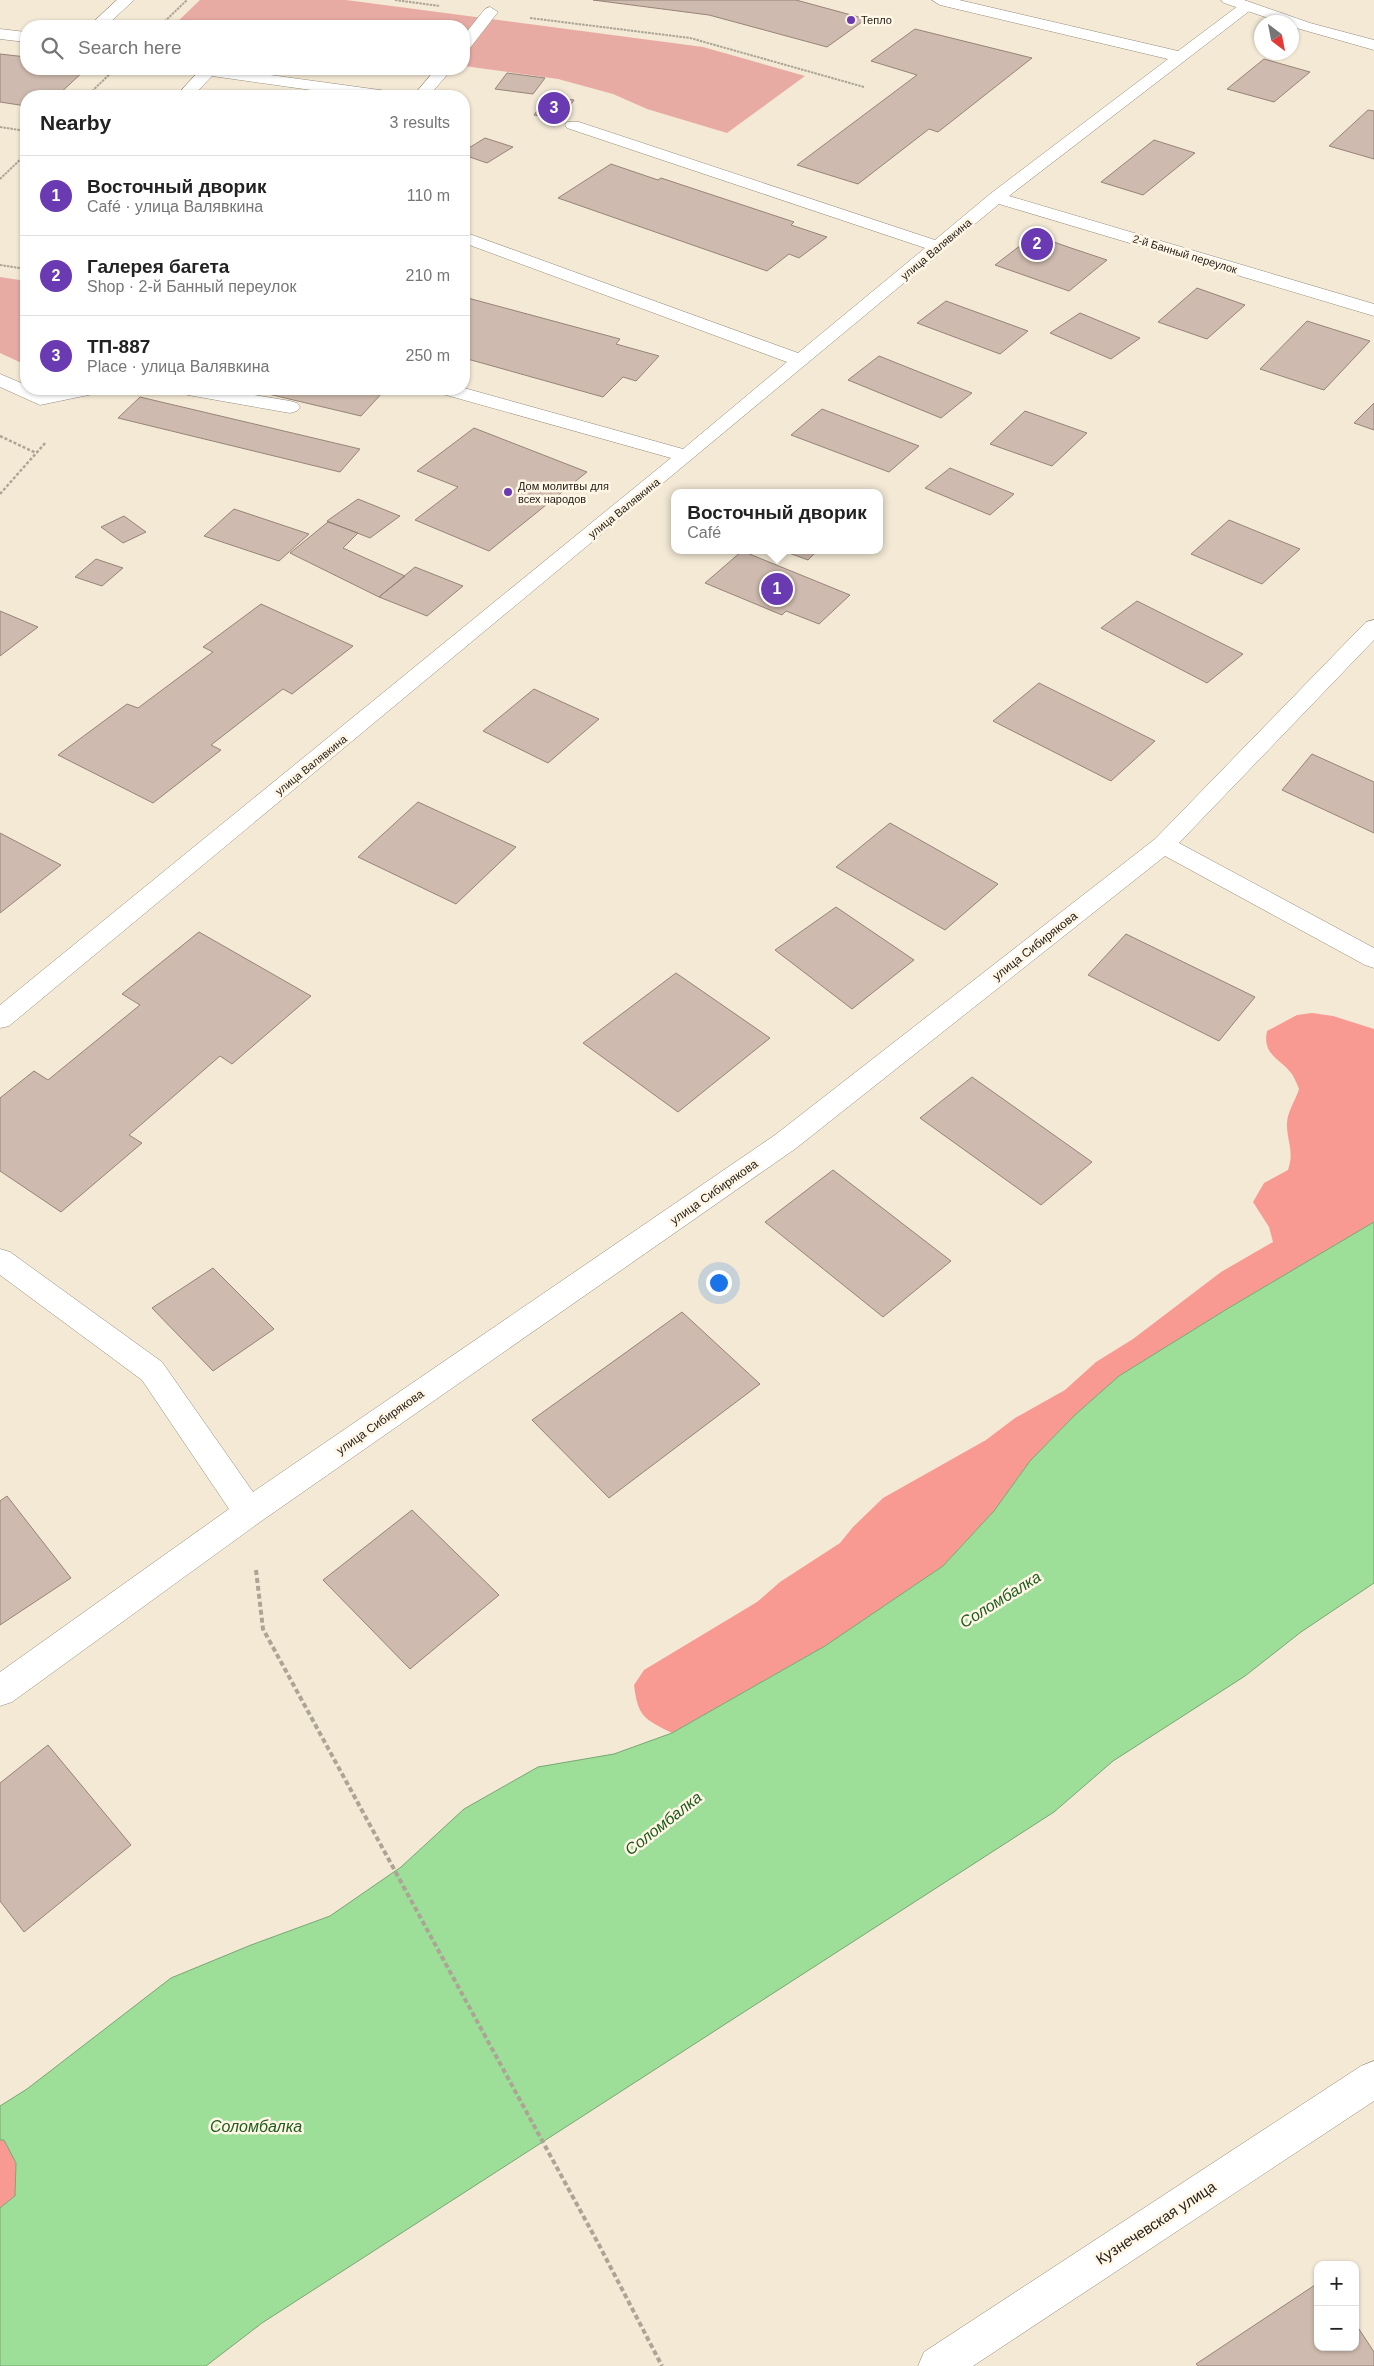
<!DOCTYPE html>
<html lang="en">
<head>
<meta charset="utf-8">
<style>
  body { margin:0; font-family:Helvetica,sans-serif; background:#f6f6f6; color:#222 }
  .controls { position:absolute; right:15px; bottom:15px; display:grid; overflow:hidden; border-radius:10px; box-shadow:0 1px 4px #0004 }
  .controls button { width:45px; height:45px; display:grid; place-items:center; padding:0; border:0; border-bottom:1px solid #e0e0e0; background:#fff; color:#222; font:25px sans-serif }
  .compass { position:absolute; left:1254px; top:15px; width:45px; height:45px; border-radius:50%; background:#fff; box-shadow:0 1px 4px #0004; rotate:148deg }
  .you { position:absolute; left:718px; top:1282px; width:18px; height:18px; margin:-12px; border:4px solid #fff; border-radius:50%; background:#1a73e8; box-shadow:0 0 0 8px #1a73e833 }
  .badge { display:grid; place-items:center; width:32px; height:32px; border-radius:50%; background:#693ab1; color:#fff; font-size:16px; font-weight:700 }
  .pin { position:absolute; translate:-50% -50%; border:2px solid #fff; box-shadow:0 1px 5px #0006 }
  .popup { position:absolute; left:671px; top:489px; width:212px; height:65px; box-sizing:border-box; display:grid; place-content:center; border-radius:10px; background:#fff; filter:drop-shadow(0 1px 4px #0005); font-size:16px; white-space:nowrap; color:#767676 }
  .popup b { font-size:19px; color:#222 }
  .popup::after { content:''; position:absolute; left:50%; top:100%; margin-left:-10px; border:10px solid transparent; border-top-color:#fff }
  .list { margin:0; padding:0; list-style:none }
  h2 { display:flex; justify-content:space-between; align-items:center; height:65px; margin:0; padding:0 20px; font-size:21px }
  h2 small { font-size:16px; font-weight:400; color:#767676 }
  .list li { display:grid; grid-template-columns:32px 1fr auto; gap:15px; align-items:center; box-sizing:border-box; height:80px; padding:0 20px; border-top:1px solid #e0e0e0 }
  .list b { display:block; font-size:19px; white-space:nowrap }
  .list p { margin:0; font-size:16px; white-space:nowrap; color:#767676 }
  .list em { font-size:16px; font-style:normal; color:#767676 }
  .icon { flex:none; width:28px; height:28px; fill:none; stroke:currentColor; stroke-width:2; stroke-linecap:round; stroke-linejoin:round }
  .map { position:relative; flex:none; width:1374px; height:2366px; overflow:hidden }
  .search { position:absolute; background:#fff; box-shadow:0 1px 4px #0004; left:20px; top:20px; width:450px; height:55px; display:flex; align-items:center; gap:12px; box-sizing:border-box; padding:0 18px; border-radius:20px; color:#767676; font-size:19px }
  .panel { position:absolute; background:#fff; box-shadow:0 1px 4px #0004; left:20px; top:90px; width:450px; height:305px; border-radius:20px }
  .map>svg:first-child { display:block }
  .green { fill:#e8aba4 }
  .forest { fill:#f89a92 }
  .water { fill:#9dde99; stroke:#79a673 }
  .building { fill:#cebaae; stroke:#968478 }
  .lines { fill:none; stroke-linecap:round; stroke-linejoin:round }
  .minor-casing { stroke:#938a78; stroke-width:1 }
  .major-casing { stroke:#938a78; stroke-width:1 }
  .path-far2 { stroke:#aca495; stroke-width:2; stroke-dasharray:2.5 1; stroke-linecap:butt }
  .path-far1 { stroke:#aca495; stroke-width:2.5; stroke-dasharray:3 2; stroke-linecap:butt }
  .path { stroke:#aca495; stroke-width:4; stroke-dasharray:5 3; stroke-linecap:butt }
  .minor { fill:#fff; fill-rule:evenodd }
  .major { fill:#fff; fill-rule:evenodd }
  .poi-dot { fill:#693ab1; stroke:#fff6e6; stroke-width:2 }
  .labels { text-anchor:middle; stroke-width:5; stroke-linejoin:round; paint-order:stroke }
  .far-poi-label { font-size:11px; fill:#26221b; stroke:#fff6e6; text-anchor:start }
  .far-street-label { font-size:11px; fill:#26221b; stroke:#fff6e6 }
  .street-label { font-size:12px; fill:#26221b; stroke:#fff6e6 }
  .near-street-label { font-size:15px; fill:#26221b; stroke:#fff6e6 }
  .near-water-label { font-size:16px; font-style:italic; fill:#1c5c1c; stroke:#fff6e6 }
</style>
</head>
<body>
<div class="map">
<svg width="1374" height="2366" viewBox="0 0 1374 2366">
  <rect width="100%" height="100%" fill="#f3e9d5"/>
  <!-- green -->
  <path class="green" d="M200,0H346L703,47L805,76L727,133L647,109L613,94L558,79L464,66V26H173Z
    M0,277L26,281V365L0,353Z"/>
  <!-- forest -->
  <path class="forest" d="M1312,1013L1333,1016L1374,1029V1222L1227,1309L1119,1376L1075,1415L1030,1461L994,1511L943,1566L825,1646L672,1733C644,1719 638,1717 634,1685L644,1670L757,1602L780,1582L840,1543L853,1527L883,1498L986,1440L1015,1418L1065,1390L1096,1362L1133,1339L1221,1272L1273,1242L1269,1227L1253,1202L1264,1183L1288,1170C1294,1152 1288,1144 1287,1127C1286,1113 1295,1102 1299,1089C1297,1084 1295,1079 1292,1074C1280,1058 1262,1055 1267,1031L1297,1015Z
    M0,2140H4L16,2163L15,2196L0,2208Z"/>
  <!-- water -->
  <path class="water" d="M1374,1222V1583L1301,1632L1245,1676L1113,1761L1054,1812L262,2323L206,2366H0V2208L15,2196L16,2163L4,2140H0V2106L27,2089L171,1978L251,1945L330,1916L401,1867L464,1809L538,1767L614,1754L672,1733L825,1646L943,1566L994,1511L1030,1461L1075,1415L1119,1376L1227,1309Z"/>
  <!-- building -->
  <path class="building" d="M593,0H796L866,19L827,47L709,15Z
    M915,29L1032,58L938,132L929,129L858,184L797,165L917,75L871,61Z
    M0,54L26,57V69H86L57,96H26V106L0,102Z
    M1264,59L1310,72L1274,102L1227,89Z
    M507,73L545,78L533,94L495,89Z
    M246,92L274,96H242Z
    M547,97L574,100L561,119L534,115Z
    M1368,110L1374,111V159L1329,146Z
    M485,138L513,147L487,163L464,155V151Z
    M1154,140L1195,153L1143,195L1101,182Z
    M611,164L658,180L661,178L794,222L791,225L827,237L799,258L789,254L767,271L558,198Z
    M1034,235L1071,248L1107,260L1069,291L995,265Z
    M1197,288L1245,305L1207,339L1158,322Z
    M464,297L620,339L616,344L659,356L636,381L623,377L603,397L464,358Z
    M946,301L1028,331L1000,354L917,323Z
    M1080,313L1140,338L1111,359L1050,333Z
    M1307,321L1370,341L1324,390L1260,369Z
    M879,356L972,393L941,418L848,380Z
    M247,389H369L383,392L361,416Z
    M140,397L360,449L340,472L118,418Z
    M1374,403V430L1354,423Z
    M822,409L919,446L889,472L791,435Z
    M1025,411L1087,433L1052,466L990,444Z
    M474,428L587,472L489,551L415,520L458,487L417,471Z
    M950,468L1014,494L990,515L925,488Z
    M358,499L400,516L370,538L327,521Z
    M234,509L309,534L279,561L204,536Z
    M124,516L146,532L123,543L101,527Z
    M1229,520L1300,549L1262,584L1191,554Z
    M328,522L358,533L343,548L405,576L379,597L290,553Z
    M781,550H818L808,560Z
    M742,551L850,595L819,624L786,611L782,615L705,583Z
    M96,559L123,568L102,586L75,577Z
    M415,567L463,586L427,616L379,597Z
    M1137,601L1243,654L1207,683L1101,628Z
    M261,604L353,646L292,694L283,689L211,745L221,750L153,803L58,755L127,704L138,708L213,652L203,647Z
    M0,611L38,627L0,656Z
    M1039,683L1155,741L1111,781L993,721Z
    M534,689L599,719L548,763L483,731Z
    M1312,754L1374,782V833L1282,790Z
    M418,802L516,847L456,904L358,857Z
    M890,823L998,884L945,930L836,867Z
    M0,833L61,865L0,913Z
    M836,907L914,960L852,1009L775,950Z
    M199,932L311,996L232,1064L220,1056L129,1135L142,1143L61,1212L0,1171V1098L34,1071L48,1080L140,1005L122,994Z
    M1126,934L1255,997L1219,1041L1088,975Z
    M676,973L770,1038L678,1112L583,1043Z
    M972,1077L1092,1162L1041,1205L920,1118Z
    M833,1170L951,1261L883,1317L765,1222Z
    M213,1268L274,1329L213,1371L152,1308Z
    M682,1312L760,1384L609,1498L532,1420Z
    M7,1496L71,1578L0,1625V1501Z
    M412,1510L499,1595L410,1669L323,1580Z
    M48,1745L131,1845L24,1932L0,1901V1783Z
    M1318,2283V2347H1355V2323L1374,2352V2366H1198L1196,2364Z"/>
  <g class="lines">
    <defs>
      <path id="minor" d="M117,0H134L106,26H89Z
        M932,0H959L1178,51L1242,3H1252L1255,6L1252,9L1009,196L1374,304V316L999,204L9,1026L0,1028V1005L671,458L439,393L437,389L464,388L683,449L787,362L464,243V232L798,353L925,248L567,128L565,125L567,122H579L935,240L990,194L1168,59L940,5Z
        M490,7L498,12L470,48L464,50V35L485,9Z
        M0,29L26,32V42L0,39Z
        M201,69H226L387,91L393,93L395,96H354L212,76L193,96H176Z
        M436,69H452L429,96H413Z
        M0,374L26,385V389H34L42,393L63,389H101L98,393L40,405L0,387Z
        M178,389H219L290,401L297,403L300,407L297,411L290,413L188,395L181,393Z
        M1374,620V640L1179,843L1374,948V968L1365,965L1165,856L795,1149L260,1522L12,1702L0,1706V1672L229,1509L142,1380L0,1275V1249L10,1252L162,1362L253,1492L775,1135L1155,839L1366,622Z
        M1374,2061V2101L973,2366H918L924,2352L1361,2066Z"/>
      <path id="major" d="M1221,0H1244L1310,23L1374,40V50L1300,29L1292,27V22H1280L1224,3Z"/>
    </defs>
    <!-- minor casing -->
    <use href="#minor" class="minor-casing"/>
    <!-- major casing -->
    <use href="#major" class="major-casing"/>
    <!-- path-far2 -->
    <path class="path-far2" d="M395,0L440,6
      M530,18L690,38L864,87
      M162,24L187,0
      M87,96L115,69
      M0,127L26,131
      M0,179L26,154
      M0,265L26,269"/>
    <!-- path-far1 -->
    <path class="path-far1" d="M0,436L36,453
      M0,494L46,442"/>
    <!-- path -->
    <path class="path" d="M256,1570L263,1629L598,2243L662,2366"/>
    <!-- minor -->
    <use href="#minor" class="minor"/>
    <!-- major -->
    <use href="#major" class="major"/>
  </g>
  <!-- markers -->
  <g class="poi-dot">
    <circle cx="851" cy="20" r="5"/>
    <circle cx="508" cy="492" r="5"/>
  </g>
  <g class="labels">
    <!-- far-poi labels -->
    <g class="far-poi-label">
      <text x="861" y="24">Тепло</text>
      <text x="518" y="490">Дом молитвы для<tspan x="518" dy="13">всех народов</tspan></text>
    </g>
    <!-- far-street labels -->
    <g class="far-street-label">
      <text transform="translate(936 249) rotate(-40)" y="4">улица Валявкина</text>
      <text transform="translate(1185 254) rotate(17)" y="4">2-й Банный переулок</text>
      <text transform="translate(624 508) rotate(-39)" y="4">улица Валявкина</text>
      <text transform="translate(311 765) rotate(-39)" y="4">улица Валявкина</text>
    </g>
    <!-- street labels -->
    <g class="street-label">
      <text transform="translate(1035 946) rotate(-38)" y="4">улица Сибирякова</text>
      <text transform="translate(714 1192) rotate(-35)" y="4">улица Сибирякова</text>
      <text transform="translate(380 1422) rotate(-35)" y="4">улица Сибирякова</text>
    </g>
    <!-- near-street labels -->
    <g class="near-street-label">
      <text transform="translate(1156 2223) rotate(-33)" y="5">Кузнечевская улица</text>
    </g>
    <!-- near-water labels -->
    <g class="near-water-label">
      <text transform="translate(1000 1599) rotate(-32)" y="6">Соломбалка</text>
      <text transform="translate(663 1823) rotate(-38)" y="6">Соломбалка</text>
      <text x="256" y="2132">Соломбалка</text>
    </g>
  </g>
</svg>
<div class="controls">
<button>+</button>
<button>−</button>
</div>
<svg class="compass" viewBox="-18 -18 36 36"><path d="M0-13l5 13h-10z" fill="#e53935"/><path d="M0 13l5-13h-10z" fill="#767676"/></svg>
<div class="you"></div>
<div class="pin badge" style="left:777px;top:589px">1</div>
<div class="popup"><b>Восточный дворик</b>Café</div>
<div class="pin badge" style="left:1037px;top:244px">2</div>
<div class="pin badge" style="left:554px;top:108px">3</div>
<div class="search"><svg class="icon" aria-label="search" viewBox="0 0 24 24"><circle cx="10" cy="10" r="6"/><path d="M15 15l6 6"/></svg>Search here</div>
<section class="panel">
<h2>Nearby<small>3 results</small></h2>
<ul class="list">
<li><span class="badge">1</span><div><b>Восточный дворик</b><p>Café · улица Валявкина</p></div><em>110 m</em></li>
<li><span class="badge">2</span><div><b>Галерея багета</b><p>Shop · 2-й Банный переулок</p></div><em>210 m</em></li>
<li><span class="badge">3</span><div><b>ТП-887</b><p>Place · улица Валявкина</p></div><em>250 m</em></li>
</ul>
</section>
</div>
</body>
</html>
